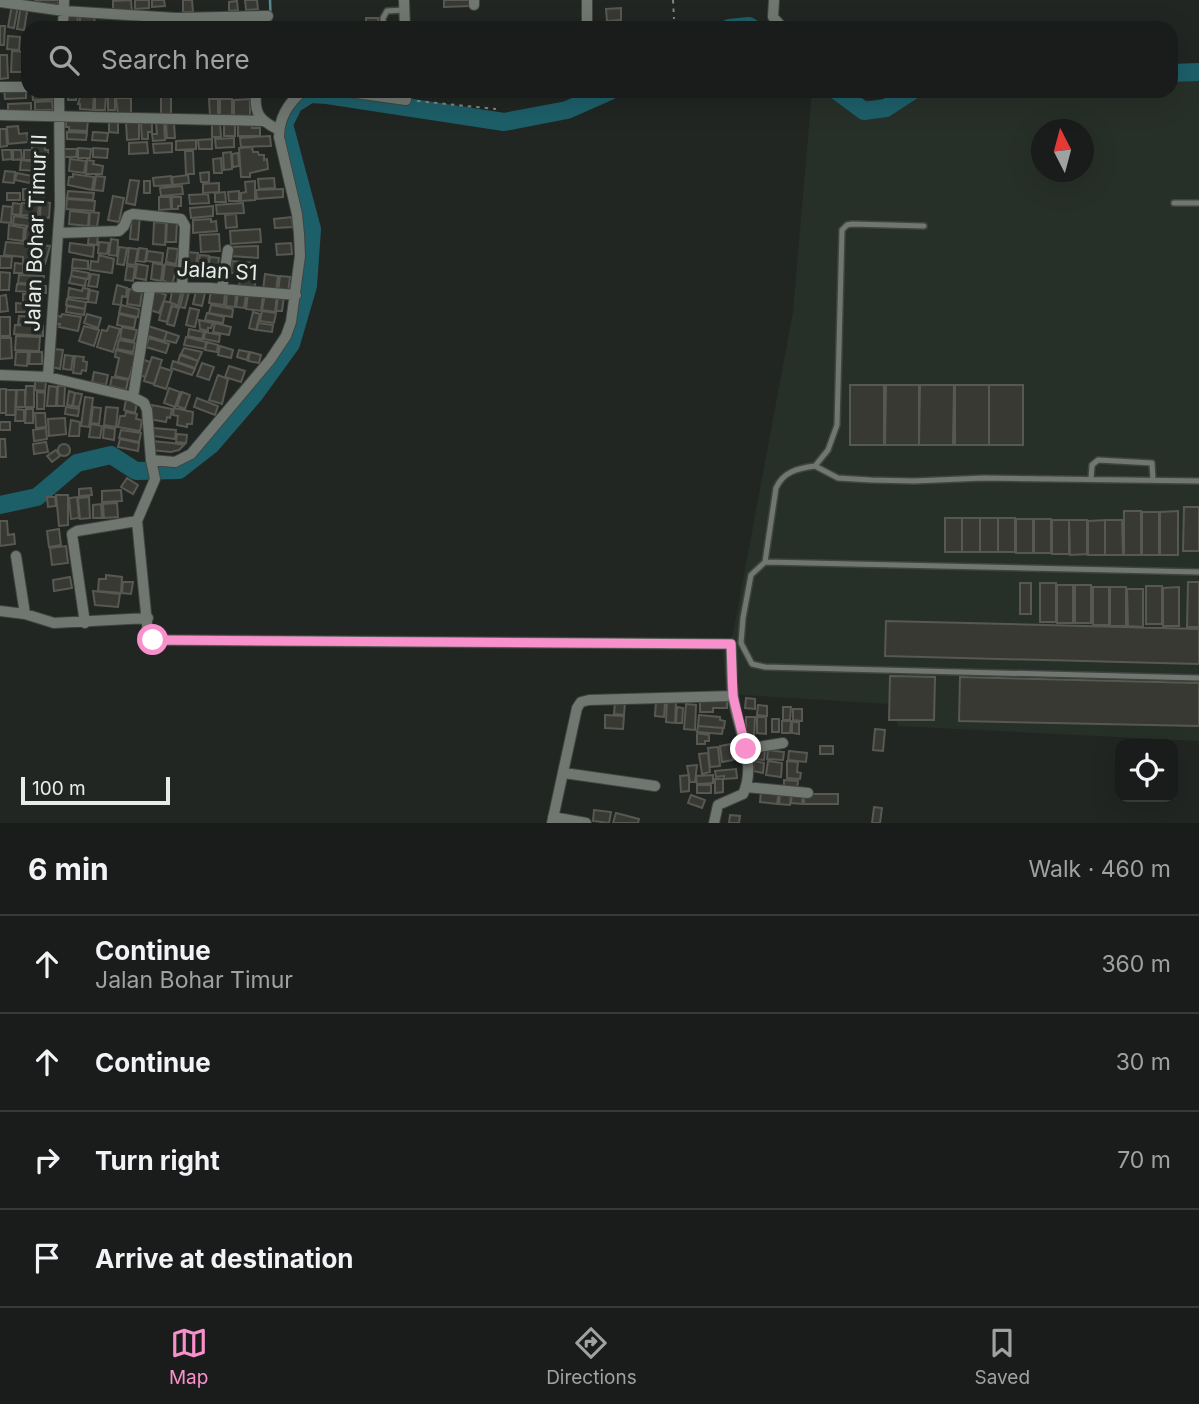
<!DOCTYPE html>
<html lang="en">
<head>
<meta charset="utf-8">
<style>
  body { margin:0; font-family:Inter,sans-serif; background:#222523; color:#f1f3f6 }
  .controls { position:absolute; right:21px; bottom:21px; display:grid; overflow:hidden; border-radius:14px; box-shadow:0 7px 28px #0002 }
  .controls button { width:63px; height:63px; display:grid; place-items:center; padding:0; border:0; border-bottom:2px solid #373a39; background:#191c1a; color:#f1f3f6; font:35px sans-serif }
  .compass { position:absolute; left:1031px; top:119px; width:63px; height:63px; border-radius:50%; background:#191c1a; box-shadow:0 7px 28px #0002; rotate:354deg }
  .scale { position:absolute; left:21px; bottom:18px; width:149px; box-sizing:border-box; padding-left:7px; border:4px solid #e8ebe8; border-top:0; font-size:19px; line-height:24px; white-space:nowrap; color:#e8ebe8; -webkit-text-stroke:5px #212622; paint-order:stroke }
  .stop { position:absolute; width:21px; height:21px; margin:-16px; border:5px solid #f890cc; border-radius:50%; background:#fff }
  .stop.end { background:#f890cc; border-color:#fff; box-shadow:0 2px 7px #0008 }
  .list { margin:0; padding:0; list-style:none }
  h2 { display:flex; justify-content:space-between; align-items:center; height:91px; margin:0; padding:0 28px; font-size:30px }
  h2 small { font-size:23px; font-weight:400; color:#9fa1a2 }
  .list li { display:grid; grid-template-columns:46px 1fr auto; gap:21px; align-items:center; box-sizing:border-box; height:98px; padding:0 28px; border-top:2px solid #373a39 }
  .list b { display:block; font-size:26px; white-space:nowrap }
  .list p { margin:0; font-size:23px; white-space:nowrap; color:#9fa1a2 }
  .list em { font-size:23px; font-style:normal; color:#9fa1a2 }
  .icon { flex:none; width:38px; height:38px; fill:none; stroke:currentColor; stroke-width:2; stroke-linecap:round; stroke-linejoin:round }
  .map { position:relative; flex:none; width:1199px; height:823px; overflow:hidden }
  .search { position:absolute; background:#191c1a; box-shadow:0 7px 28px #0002; left:21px; right:21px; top:21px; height:77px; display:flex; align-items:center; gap:18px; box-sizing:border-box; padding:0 24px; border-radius:21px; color:#9fa1a2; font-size:26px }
  .sheet { height:483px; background:#191c1a }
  nav { display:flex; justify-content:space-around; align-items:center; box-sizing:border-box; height:98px; border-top:2px solid #373a39; background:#191c1a; font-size:19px; color:#9fa1a2 }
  nav a { display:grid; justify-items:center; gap:4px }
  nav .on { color:#f890cc }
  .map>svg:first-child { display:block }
  .built { fill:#273028; fill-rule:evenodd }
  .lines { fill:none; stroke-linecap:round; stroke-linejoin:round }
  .stream { stroke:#5a898f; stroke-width:2.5 }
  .river { stroke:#1d5f69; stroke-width:18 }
  .building { fill:#393934; stroke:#575852; stroke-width:2 }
  .service-casing { stroke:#404440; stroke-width:8 }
  .minor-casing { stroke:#404440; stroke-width:12 }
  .path { stroke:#818582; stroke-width:2; stroke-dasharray:3.5 5; stroke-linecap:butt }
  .service { stroke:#707670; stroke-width:5 }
  .minor { stroke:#707670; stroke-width:10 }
  .route { stroke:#f890cc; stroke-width:9 }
  .labels { text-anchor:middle; stroke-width:7; stroke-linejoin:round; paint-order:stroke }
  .street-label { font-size:21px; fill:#e8ebe8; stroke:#212622 }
</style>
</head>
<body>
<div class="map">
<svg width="1199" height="823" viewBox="0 0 1199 823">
  <rect width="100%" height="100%" fill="#212622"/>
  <!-- built -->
  <path class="built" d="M1171,66L1199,67V741L898,726L890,704L726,694L723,650L733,634L793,312L812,91L892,104L907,91H1171ZM1042,130H1084V172H1042Z"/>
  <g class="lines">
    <!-- stream -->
    <path class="stream" d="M270,0L271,28"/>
    <!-- river -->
    <path class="river" d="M729,28L749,26L752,28
      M1171,73L1199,72
      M837,91L864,111L886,108L912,91
      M0,505L37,497L77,463L111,455L136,471L179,470L211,445L254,395L291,344L308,286L312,229L284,124L294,104L310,94L327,95L504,122L567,110L610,91"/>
  </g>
  <!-- building -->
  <path class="building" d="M35,0H59L58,5L35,2Z
    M131,0L132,12L113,13V1Z
    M135,0H149V8L135,9Z
    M152,0H164L165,6L152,7Z
    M183,0H192L193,12H183Z
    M245,0H257L258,9L246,10Z
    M444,0H471V6L444,7Z
    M237,1L238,10L229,11V2Z
    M12,5L18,6L14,28L8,27Z
    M21,5L28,6L24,30L17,29Z
    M621,8V20L607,21L606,9Z
    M68,15H78L77,28H68Z
    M80,16H95L94,24H80Z
    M366,18H378L379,28H366Z
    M207,19H223V28H207Z
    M0,26H5L4,45H0Z
    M8,36L20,37L19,50L7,49Z
    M12,51L28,52V72H11Z
    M0,55H7L8,78L0,79Z
    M26,88V98L5,99L4,89Z
    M32,91H52V99L33,100Z
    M68,91H85L84,94H76V100H68Z
    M81,94L94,95L93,110L80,109V104H78Z
    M95,95H106L105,110H95Z
    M108,96H115V110H108Z
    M161,97H171V115H161Z
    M116,98H131V114H118Z
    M209,99H218V116H210Z
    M220,99H232V115H220Z
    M250,99V116H234V100Z
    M52,101L53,110H35V102Z
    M31,103V112H8V104Z
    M88,119L87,131L69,130V127H66V121Z
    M109,121H118V133L109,132Z
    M139,121V139L127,140L126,122Z
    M141,122H152V132H148V139H142Z
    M164,122L165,140L153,141L152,134H157L156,123Z
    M252,122V128H260V136H238V123Z
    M174,123L175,138H167L166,124Z
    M212,123H220L221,137H212Z
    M224,123H235V136H224Z
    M18,126L19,134L27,133L28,142L8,144L7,127Z
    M0,129H6L7,146L0,147Z
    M67,132L87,133L86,140L67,139Z
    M93,132L108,133L107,141L92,140Z
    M270,136L271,146L241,147L240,138Z
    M234,138V147L216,148L215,139Z
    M212,139V149H199L198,140Z
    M196,140V149L176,150V141Z
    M147,142L148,153L129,154V143Z
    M172,143V152L154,153L153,144Z
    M32,145L45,146V150H48V160H24V150H32Z
    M252,147L253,152H258L259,155H264V160L267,159L268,169L250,173V177H241L239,148Z
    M78,148L91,149L90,158H78Z
    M93,148L108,149L107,158L93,157Z
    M64,149H77L76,157H64Z
    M2,150H11L12,159L3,160Z
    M13,150H21L22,159L13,160Z
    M185,151H193L194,174H186Z
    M231,152L232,169L224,170L223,153Z
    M238,153L239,166L233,167L232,154Z
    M221,158L222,173H214L213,159Z
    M70,159L86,161L84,173L69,171Z
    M21,160L44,163V171L20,170Z
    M87,160L94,161L93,164L103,166L102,174H86Z
    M5,171L15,172L14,183L3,182Z
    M209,172V182H201L200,173Z
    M17,173L32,176L30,183L15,180Z
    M73,174L94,177L92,190L68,185L69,177H73Z
    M188,175L189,183L173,185L172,177Z
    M96,176L105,177L103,191L94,190Z
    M171,176L172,185L154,186L153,178Z
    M274,178L275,188L259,189L258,179Z
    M130,180L139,181L135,205L126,203Z
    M144,181H150V193H144Z
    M255,181V200L241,201V193L246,192L245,182Z
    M219,183V192L203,193V184Z
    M182,186L183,194L161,196L160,188Z
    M23,189H45L44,200H23Z
    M283,189V197L257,199L256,190Z
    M68,191L94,193L93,200L67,198Z
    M239,191V201H229L228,192Z
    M225,192L226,202H215V193Z
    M7,193H20V200H7Z
    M208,194L209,203L190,204L189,195Z
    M113,196L124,198L119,222L108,220Z
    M159,197H170L171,209L159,210Z
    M172,197H181V206H178V209H172Z
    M67,199L95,201L94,211L66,209Z
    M41,202L50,203L49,218L40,217Z
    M13,203L21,204L20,215L12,214Z
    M22,203L39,204L38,216L21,215Z
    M243,203L244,213L217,214L216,205Z
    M3,206L12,207L11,223L1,222Z
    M213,206V216L191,218L190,208Z
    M70,211L89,213L88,226L69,224Z
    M90,212L99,213L97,227L89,226Z
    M236,214L237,227L226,228L225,215Z
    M132,215L140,216L138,240L130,239Z
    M14,216L36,219L35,227L13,224Z
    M292,217L293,227L275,228L274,219Z
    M211,219V222L216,221L217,231L193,233V220Z
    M167,220L177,221L176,242H166Z
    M154,222L166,223L165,245L153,244Z
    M9,225L24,228L23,241L8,239Z
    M26,227L42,229L40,242L25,240Z
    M260,229L261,242L231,244L230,231Z
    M89,233L98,234L97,245L88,244Z
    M219,234L220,251L201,252L200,235Z
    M111,239L118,240L117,256L109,255Z
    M6,242L50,246L45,264L23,262V257L4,255Z
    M99,242L109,243L107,254L98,253Z
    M70,243L94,246L93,257L69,252Z
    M291,243L292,254L277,255L276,244Z
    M258,246V258L230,256V247Z
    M119,247L127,248L124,265L117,264Z
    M129,248L138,249L135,265L127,264Z
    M139,248L147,249L145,262L137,261Z
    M168,248L178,249L176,264L166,262Z
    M148,251L163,253L162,263L146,261Z
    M186,252L198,253L196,265L185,263Z
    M99,255L114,259L112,273L90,270L91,261L98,262Z
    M200,255L209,256L206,275L197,274Z
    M0,256L12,257L11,268H0Z
    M210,257L219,258L216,278L207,277Z
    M73,259L88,261V269L72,268Z
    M232,261L254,263L253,274L231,273Z
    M15,263L23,264V273H14Z
    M153,263L163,265L161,281L151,279Z
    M137,264L148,266L146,280L135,278Z
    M165,264L177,266L172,285L163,280Z
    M24,266L41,268L40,274L24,273Z
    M127,266L135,267L133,281L125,280Z
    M186,266L197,268L196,277L184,276Z
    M72,270L89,273L88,279L71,276Z
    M0,272L10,273L9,290H0Z
    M91,274L99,275L97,287L88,286Z
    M265,274L278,276L276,291L263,290Z
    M19,275L44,276L43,284L18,283Z
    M71,276L86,279L85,286L69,283Z
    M240,276L256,278L254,291L239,289Z
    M280,276L290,277L288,293L278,292Z
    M17,284L46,286V293L16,291Z
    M117,285L127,288L126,297L122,296L121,305L113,304Z
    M69,288L82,291L83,288L89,289L87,299L68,297Z
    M129,289L142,291L140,306L127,304Z
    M90,290L98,292L96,303L88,302Z
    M154,290L166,295L159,313L147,309Z
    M184,290L189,292L185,308L180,307Z
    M211,290L225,291L224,305L209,303Z
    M172,291L181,293L178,306L170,302Z
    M196,291L205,293L202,306L193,304Z
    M227,292L236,293L235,307L226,306Z
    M23,294L40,295V304L23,302Z
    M238,294L246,295L244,308L236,307Z
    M248,294L263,295L261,311L246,309Z
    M265,294L277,295L275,312L262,310Z
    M6,295L8,311L0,312V296Z
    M278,296L284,297L282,311H276Z
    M67,299L86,302L85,309L66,305Z
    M164,301L172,303L167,322L159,320Z
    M16,303L35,305V312H16Z
    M121,305L139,309L138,317L119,313Z
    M211,305L233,309L232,317L209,313Z
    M67,306L85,309L84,315L66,312Z
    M172,306L179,308L174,326L167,324Z
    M190,308L199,310L195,327L186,325Z
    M262,311L276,313L274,323L260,321Z
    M253,312L260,314L256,330L249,328Z
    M207,313L224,317L223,323L205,320Z
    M62,314L81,317L78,331L59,327L60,324H54L56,315L61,317Z
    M87,314L101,318L98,328L84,323Z
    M119,314L136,318L134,328L117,325Z
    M19,316L35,317V325L18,324Z
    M0,317H10V336H0Z
    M199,320L213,323L211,328H208V331L200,329Z
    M215,323L231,327L229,335L213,332Z
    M258,323L273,325L272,332L257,330Z
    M15,325L43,326V336L14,334Z
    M84,326L99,330L94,346L79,341Z
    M109,326L120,329L113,352L97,347L102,330L107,331Z
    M148,326L167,332L164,341L145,335Z
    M122,327L137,330L134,341L120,338Z
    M189,329L204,332L202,339L188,336Z
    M167,332L179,336L176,343L164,340Z
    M205,332L220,335L219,342L204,339Z
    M16,336L40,337L39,351L15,350Z
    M186,337L206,342L205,349L184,345Z
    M0,338H11L12,358L0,359Z
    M149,338L169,344L166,353L146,347Z
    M119,340L135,343L133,352L117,349Z
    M207,342L218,345L217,352L205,350Z
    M220,346L233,350L231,358L218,355Z
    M184,348L202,352L198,361L181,354Z
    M54,349L63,350L60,369L52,367Z
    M116,350L136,355L129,379L115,376L119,358L115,357Z
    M239,350L249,352L247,360L237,357Z
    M16,352H28L27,366L15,365Z
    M30,352H42V364H29Z
    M250,352L261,355L259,363L248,361Z
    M65,355L73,356L71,370L63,369Z
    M180,355L198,361L195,368L178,362Z
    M75,356L84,357L83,361L87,362L86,371L82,370L81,374L73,373Z
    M152,357L162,360L154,384L144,381Z
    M142,359L150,362L145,377L137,374Z
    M173,361L195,369L192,375L171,368Z
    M202,363L214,367L209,380L197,376Z
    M229,366L245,371L241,382L225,377Z
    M160,367L172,371L166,389L154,385Z
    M94,372L108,375L106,385L92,382Z
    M218,375L228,379L222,404L209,400Z
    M112,377L128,380L126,390L110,386Z
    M35,381L46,382L45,391L35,390Z
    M850,385H884V445H850Z
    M886,385H919V445H885Z
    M920,385H954L953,445H919Z
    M955,385H989V445H955Z
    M989,385H1023V445H989Z
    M26,386H34V407H25Z
    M49,386L57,387L56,406H47Z
    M58,386H65L64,406H57Z
    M169,388L180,392L175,407L164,403Z
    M0,389H6V413H0Z
    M6,390H16L15,415H6Z
    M17,390H25V407H16Z
    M69,391L75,393L72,406L67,405Z
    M37,392L45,393L44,409H37Z
    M182,392L190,395L185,409L177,406Z
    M75,393L82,394L79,407L73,406Z
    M85,397L93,398L89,427L81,426Z
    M197,398L218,406L215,415L194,407Z
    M126,400L137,402L135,413L124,410Z
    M152,405L172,409L170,418L167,417L166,422L149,419Z
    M66,407L79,409L78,416L65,414Z
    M93,407L101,408L99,424L91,423Z
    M106,407L118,408L116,427L104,425Z
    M174,408L193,412L192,424H187V427L177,425L178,416L173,415Z
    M16,409L24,410V421H15Z
    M26,409H33V423H25Z
    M126,412L137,414L136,419L142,420L140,431L118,427L120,416H125Z
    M35,413H45L46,427L36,428Z
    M65,418L66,434L49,436L48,419Z
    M71,420L80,422L79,436H69Z
    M0,422H10V430H0Z
    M91,424L102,426L100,438L89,437Z
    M104,427L115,429L114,440L103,438Z
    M46,428L47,439L34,441L33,430Z
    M153,428L176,430L175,439L153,436Z
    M121,430L141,433L139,442L119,438Z
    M177,434L187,435L186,443L176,442Z
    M0,439H5L6,457H0Z
    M120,439L139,443L138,451L118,447Z
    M152,441L172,443L184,445L179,450L171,452L151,450Z
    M46,442L48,452L34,454L33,444Z
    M58 450a6 6 0 1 1 12 0a6 6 0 1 1-12 0Z
    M56,450L60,456L52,462L47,456Z
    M127,478L138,485L133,494L121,487Z
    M91,488L92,495L79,496V489Z
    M121,490L122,501L102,502V491Z
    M56,495H68V525L59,526Z
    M47,497H55L56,506L48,507Z
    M77,497L79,518L71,519L69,498Z
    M89,497L90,518L80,519L78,498Z
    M117,503L118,517L104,518L103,504Z
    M101,504L102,518H93V505Z
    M1184,507H1199V551H1183Z
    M1124,511H1141V555H1124Z
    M1178,511V555H1160V512Z
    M1142,512H1159V555H1142Z
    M945,518H962V552H945Z
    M962,518H980V552H962Z
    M980,518H998V552H980Z
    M998,518H1015V552H998Z
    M1016,519H1033V553H1016Z
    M1034,519H1051V553H1034Z
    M1052,520H1069V554H1052Z
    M1069,520H1087V554L1070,555Z
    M1105,520H1122L1123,555H1105Z
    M1105,520V555H1088V521Z
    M0,521H7L8,535L14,534L15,544L0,546Z
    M59,529L61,545L49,547L47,531Z
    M66,546L68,563L52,565L50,548Z
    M106,575L122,577L121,593L98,591L99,579H106Z
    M70,577L72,588L54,591L53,580Z
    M123,582H133L131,594L122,593Z
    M1188,582H1199V627H1187Z
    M1020,583H1031V614H1020Z
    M1040,583H1056V622H1040Z
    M1057,585H1073V623H1057Z
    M1075,585H1091V623H1075Z
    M1146,586H1162V624H1146Z
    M1093,587H1109V625H1093Z
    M1110,587H1126V626H1110Z
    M1179,587V626H1163V588Z
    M1127,589H1143V627L1128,626Z
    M93,591L120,594L118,607L95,605Z
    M886,621L1199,629V664L885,656Z
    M890,676L935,677L934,720H889Z
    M960,677L1199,683V726L959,721Z
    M746,698L755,699V709L745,708Z
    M700,699H727V708H713V712H700Z
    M656,701L665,702L664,717L655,716Z
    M667,701L676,702L675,723L666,722Z
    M615,702L625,703L624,715L614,714Z
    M686,704L696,705L695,730L684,729Z
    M758,705L767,706V716L757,715Z
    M677,707L683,708L682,723H676Z
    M783,707H791L790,720H783Z
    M793,709H802V721L793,720Z
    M605,715L624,716L623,729L605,728Z
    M699,715L720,717V720L725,721L724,728L698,726Z
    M746,717H755L754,737H746Z
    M757,717H766V734L757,733Z
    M772,719H779V732H772Z
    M782,721H791L790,733H782Z
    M792,722H799V734L792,733Z
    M698,726L723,728L722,734L697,732Z
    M875,729L885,730L883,751L873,750Z
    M697,733L709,735V741H705V744H697Z
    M731,744L733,760L722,762L720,746Z
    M820,746H833V754H820Z
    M718,747L720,766L710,767L708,748Z
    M756,749L765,750L764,760L755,759Z
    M768,750L784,752L783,760L767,759Z
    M789,751L807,753L806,762L788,760Z
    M708,753L710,772L702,774L699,754Z
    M754,761L764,763L763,773L753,771Z
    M768,761L782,763L781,777L766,775Z
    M787,761L798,762L797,772L801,773L800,779L787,778Z
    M697,765L695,782H690L687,766Z
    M736,769L737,778L724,779V776L716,777L715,771Z
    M689,775V791L681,792L680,776Z
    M713,775V783L697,784L696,776Z
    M715,779H723V792L715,793Z
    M784,780L798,781L797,789L784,788Z
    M697,785H711V793H697Z
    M761,791L779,792L777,804L760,802Z
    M780,793L791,794L790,805L779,804Z
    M792,794L803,795L802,804L791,803Z
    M804,794H838V804H804Z
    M691,795L705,800L702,808L688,803Z
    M874,807L882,808L880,823H872Z
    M594,810L611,812L609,823L593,821Z
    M616,813L639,819L638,823H613Z
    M730,815L740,816L739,823H729Z"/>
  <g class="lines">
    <defs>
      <path id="service" d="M383,28V18L387,11L404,10
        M1174,203H1199
        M924,226L852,224L847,225L842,230L837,425L828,450L815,466C798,468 783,472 776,488L765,562L751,575L743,618L741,643L752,664L765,667L1199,678
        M815,466L838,478L871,480L914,481L984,478L1199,481
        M1091,479L1092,465L1098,460L1152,463L1153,480
        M765,562L1199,572"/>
      <path id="minor" d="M404,0L405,28
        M474,0V5
        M774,0L773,17L783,28
        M0,2L64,11L176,18L268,16
        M63,28L64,0
        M587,28V0
        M0,87H28
        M256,91C254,114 259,120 279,130
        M342,91L406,100V91
        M0,115L262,121
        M58,233L119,231L124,226L128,216L133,214L181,219L185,226L182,288
        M137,287L210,288L296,295
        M222,289L228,250
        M0,375L48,377L133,397L144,403L147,410L151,460L155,479L137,521L148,634L153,640L731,644C732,661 731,678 733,695C736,726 758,763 743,794L718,805L714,823
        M48,377L60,205L59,91
        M133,397L150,289
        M151,460L175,462L191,454L270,360L286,336L291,322L300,256L299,234L297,214L279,137C279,117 288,103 303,91
        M16,556L25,614
        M0,611L25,614L54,623L148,618
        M85,623L72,534L77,531L137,521
        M746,749L783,743
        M564,773L655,786
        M746,787L808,793
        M553,817L586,823
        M552,823L577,708L581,702L589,700L733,696"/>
    </defs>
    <!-- service casing -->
    <use href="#service" class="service-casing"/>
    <!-- minor casing -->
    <use href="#minor" class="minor-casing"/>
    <!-- path -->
    <path class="path" d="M673,0L674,19
      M417,101L496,109"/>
    <!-- service -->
    <use href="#service" class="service"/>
    <!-- minor -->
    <use href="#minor" class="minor"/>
  </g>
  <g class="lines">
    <!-- route -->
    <path class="route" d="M153,640L731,644L733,696L746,749"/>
  </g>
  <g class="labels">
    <!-- street labels -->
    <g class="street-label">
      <text transform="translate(36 233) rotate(-88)" y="7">Jalan Bohar Timur II</text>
      <text transform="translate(217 271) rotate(3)" y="7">Jalan S1</text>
    </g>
  </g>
</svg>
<div class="controls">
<button><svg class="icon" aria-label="locate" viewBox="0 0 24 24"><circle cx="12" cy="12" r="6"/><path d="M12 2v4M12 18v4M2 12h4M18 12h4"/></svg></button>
</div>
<svg class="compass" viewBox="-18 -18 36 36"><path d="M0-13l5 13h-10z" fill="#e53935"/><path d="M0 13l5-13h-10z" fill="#9fa1a2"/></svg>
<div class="scale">100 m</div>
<div class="stop" style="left:153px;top:640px"></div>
<div class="stop end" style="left:746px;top:749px"></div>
<div class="search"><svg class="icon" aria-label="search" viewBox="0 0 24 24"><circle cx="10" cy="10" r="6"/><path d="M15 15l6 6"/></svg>Search here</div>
</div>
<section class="sheet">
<h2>6 min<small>Walk · 460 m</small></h2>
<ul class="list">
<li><svg class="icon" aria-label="ahead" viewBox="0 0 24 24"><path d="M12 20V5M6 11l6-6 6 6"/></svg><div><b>Continue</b><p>Jalan Bohar Timur</p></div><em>360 m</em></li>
<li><svg class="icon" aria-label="ahead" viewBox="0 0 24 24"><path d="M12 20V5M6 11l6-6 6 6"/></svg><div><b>Continue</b></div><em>30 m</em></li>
<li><svg class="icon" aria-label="right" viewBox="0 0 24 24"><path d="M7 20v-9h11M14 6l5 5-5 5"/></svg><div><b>Turn right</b></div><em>70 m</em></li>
<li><svg class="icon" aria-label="arrive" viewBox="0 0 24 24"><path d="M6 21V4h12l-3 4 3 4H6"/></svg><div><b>Arrive at destination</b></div></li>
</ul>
</section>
<nav>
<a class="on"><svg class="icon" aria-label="map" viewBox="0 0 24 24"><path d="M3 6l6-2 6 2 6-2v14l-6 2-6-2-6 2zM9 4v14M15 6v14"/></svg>Map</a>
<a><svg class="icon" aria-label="directions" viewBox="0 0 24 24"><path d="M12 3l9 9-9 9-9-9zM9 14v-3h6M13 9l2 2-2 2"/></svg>Directions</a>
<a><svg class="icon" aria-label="saved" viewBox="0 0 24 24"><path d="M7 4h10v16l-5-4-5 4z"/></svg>Saved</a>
</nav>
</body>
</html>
